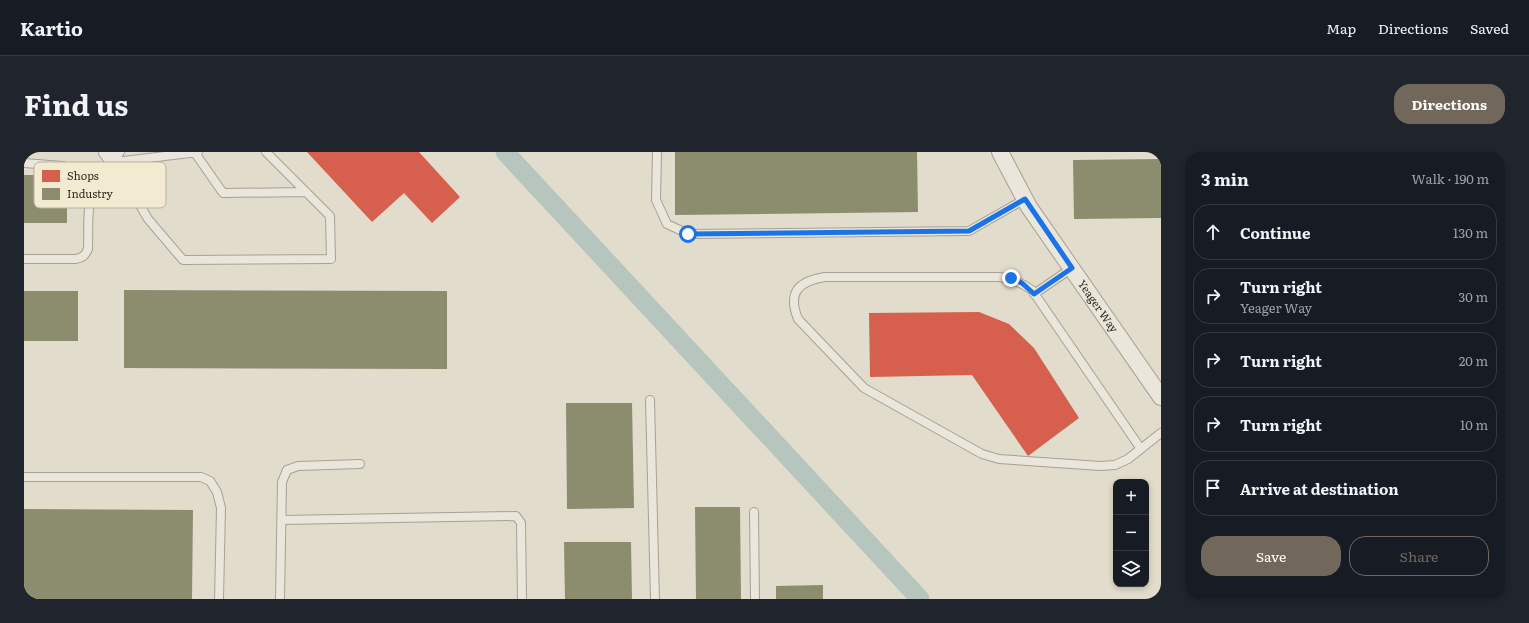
<!DOCTYPE html>
<html lang="en">
<head>
<meta charset="utf-8">
<style>
  body { margin:0; font-family:Literata,serif; background:#20242c; color:#f1f3f6 }
  .controls { position:absolute; right:12px; bottom:12px; display:grid; overflow:hidden; border-radius:8px; box-shadow:0 2px 6px #0003 }
  .controls button { width:36px; height:36px; display:grid; place-items:center; padding:0; border:0; border-bottom:1px solid #363941; background:#171b24; color:#f1f3f6; font:20px sans-serif }
  .stop { position:absolute; width:12px; height:12px; margin:-9px; border:3px solid #1a73e8; border-radius:50%; background:#fff }
  .stop.end { background:#1a73e8; border-color:#fff; box-shadow:0 1px 4px #0008 }
  .list { margin:0; padding:0; list-style:none }
  h2 { display:flex; justify-content:space-between; align-items:center; height:52px; margin:0; padding:0 16px; font-size:17px }
  h2 small { font-size:13px; font-weight:400; color:#9ea1a6 }
  .list li { display:grid; grid-template-columns:26px 1fr auto; gap:12px; align-items:center; box-sizing:border-box; height:56px; margin:0 8px 8px; padding:0 8px; border:1px solid #363941; border-radius:16px }
  .list b { display:block; font-size:15px; white-space:nowrap }
  .list p { margin:0; font-size:13px; white-space:nowrap; color:#9ea1a6 }
  .list em { font-size:13px; font-style:normal; color:#9ea1a6 }
  .actions { display:flex; gap:8px; padding:12px 16px }
  .actions a { flex:1; padding:9px 0; border:1px solid #71685b; border-radius:16px; text-align:center; font-size:14px; color:#71685b }
  .actions .main { background:#71685b; color:#fff }
  .icon { flex:none; width:22px; height:22px; fill:none; stroke:currentColor; stroke-width:2; stroke-linecap:round; stroke-linejoin:round }
  .map { position:relative; flex:none; width:1137px; height:447px; overflow:hidden; border-radius:16px }
  header { display:flex; align-items:center; gap:24px; box-sizing:border-box; height:56px; padding:0 20px; background:#171b24; border-bottom:1px solid #363941 }
  header strong { font-size:19px }
  nav { display:flex; gap:22px; margin-inline-start:auto; font-size:14px }
  .intro { display:flex; align-items:center; justify-content:space-between; box-sizing:border-box; height:96px; padding:0 24px }
  h1 { margin:0; font-size:28px }
  .button { padding:10px 18px; border-radius:16px; background:#71685b; color:#fff; font-size:14px; font-weight:700 }
  main { display:flex; gap:24px; padding:0 24px }
  aside { flex:1; background:#171b24; border-radius:16px; box-shadow:0 2px 6px #0003 }
  .map>svg:first-child { display:block }
  .shops { fill:#d6604d }
  .industry { fill:#8c8c6e }
  .lines { fill:none; stroke-linecap:round; stroke-linejoin:round }
  .canal { stroke:#b6c6be; stroke-width:19 }
  .service-casing { stroke:#a6a194; stroke-width:10 }
  .minor-casing { stroke:#a6a194; stroke-width:18 }
  .service { stroke:#eae6dc; stroke-width:8 }
  .minor { stroke:#eae6dc; stroke-width:16 }
  .route { stroke:#1a73e8; stroke-width:5 }
  .labels { text-anchor:middle; stroke-width:4; stroke-linejoin:round; paint-order:stroke }
  .street-label { font-size:11px; fill:#342a1e; stroke:#f2ebd1 }
  .key { fill:#f2ebd1; stroke:#b9b19b; stroke-width:1 }
  .key-label { font-size:11px; fill:#342a1e }
</style>
</head>
<body>
<header>
<strong>Kartio</strong>
<nav><a>Map</a><a>Directions</a><a>Saved</a></nav>
</header>
<div class="intro"><h1>Find us</h1><a class="button">Directions</a></div>
<main>
<div class="map">
<svg width="1137" height="447" viewBox="0 0 1137 447">
  <rect width="100%" height="100%" fill="#e1dccb"/>
  <!-- shops -->
  <path class="shops" d="M283,0H395L436,45L408,71L380,41L348,70Z
    M955,160L985,172L1010,196L1055,266L1004,304L948,223L846,225L845,161Z"/>
  <!-- industry -->
  <path class="industry" d="M651,0H893L894,60L651,63Z
    M1137,7V66L1050,67L1049,8Z
    M0,23H43V71H0Z
    M100,138L423,139V217L100,216Z
    M0,139H54V189H0Z
    M542,251H608L610,356L543,357Z
    M671,355H716L717,447H672Z
    M0,357L169,358L168,447H0Z
    M540,390H607L608,447H541Z
    M799,433V447H752V434Z"/>
  <g class="lines">
    <!-- canal -->
    <path class="canal" d="M481,0L896,447"/>
    <defs>
      <path id="service" d="M633,0L632,48L643,72L664,82L945,79L1001,47
        M171,1L199,41L282,40
        M91,10L124,67L159,108L307,107L306,64L242,0
        M91,10L174,0
        M0,11L39,14L69,36
        M0,107H51C58,106 61,104 64,97C65,74 61,47 75,27C81,17 90,10 96,0
        M1010,142L1048,116
        M626,248L631,447
        M1117,297L1008,138C998,131 989,127 976,125H801C775,129 763,140 774,167L840,236L958,302L975,307L1076,314L1091,313L1104,307L1137,281
        M0,325H177L186,329L193,340L197,356L195,447
        M730,360L731,447
        M258,368L492,364L497,371L498,447
        M256,447L258,330L263,318L274,314L336,312"/>
      <g id="minor">
        <path d="M83,0L91,10"/>
        <path id="s1" d="M976,0L1005,55L1137,245"/>
      </g>
    </defs>
    <!-- service casing -->
    <use href="#service" class="service-casing"/>
    <!-- minor casing -->
    <use href="#minor" class="minor-casing"/>
    <!-- service -->
    <use href="#service" class="service"/>
    <!-- minor -->
    <use href="#minor" class="minor"/>
  </g>
  <g class="lines">
    <!-- route -->
    <path class="route" d="M664,82L945,79L1001,47L1048,116L1010,142L998,131L987,126"/>
  </g>
  <g class="labels">
    <!-- street labels -->
    <g class="street-label">
      <text dy="4" stroke="none"><textPath href="#s1" startOffset="183">Yeager Way</textPath></text>
    </g>
  </g>
  <!-- legend -->
  <rect x="10" y="10" width="132" height="46" rx="6" class="key"/>
  <rect x="18" y="18" width="18" height="12" fill="#d6604d"/>
  <rect x="18" y="36" width="18" height="12" fill="#8c8c6e"/>
  <g class="key-label">
    <text x="43" y="28">Shops</text>
    <text x="43" y="46">Industry</text>
  </g>
</svg>
<div class="controls">
<button>+</button>
<button>−</button>
<button><svg class="icon" aria-label="layers" viewBox="0 0 24 24"><path d="M12 4l9 5-9 5-9-5zM3 14l9 5 9-5"/></svg></button>
</div>
<div class="stop" style="left:664px;top:82px"></div>
<div class="stop end" style="left:987px;top:126px"></div>
</div>
<aside>
<h2>3 min<small>Walk · 190 m</small></h2>
<ul class="list">
<li><svg class="icon" aria-label="ahead" viewBox="0 0 24 24"><path d="M12 20V5M6 11l6-6 6 6"/></svg><div><b>Continue</b></div><em>130 m</em></li>
<li><svg class="icon" aria-label="right" viewBox="0 0 24 24"><path d="M7 20v-9h11M14 6l5 5-5 5"/></svg><div><b>Turn right</b><p>Yeager Way</p></div><em>30 m</em></li>
<li><svg class="icon" aria-label="right" viewBox="0 0 24 24"><path d="M7 20v-9h11M14 6l5 5-5 5"/></svg><div><b>Turn right</b></div><em>20 m</em></li>
<li><svg class="icon" aria-label="right" viewBox="0 0 24 24"><path d="M7 20v-9h11M14 6l5 5-5 5"/></svg><div><b>Turn right</b></div><em>10 m</em></li>
<li><svg class="icon" aria-label="arrive" viewBox="0 0 24 24"><path d="M6 21V4h12l-3 4 3 4H6"/></svg><div><b>Arrive at destination</b></div></li>
</ul>
<div class="actions"><a class="main">Save</a><a>Share</a></div>
</aside>
</main>
</body>
</html>
